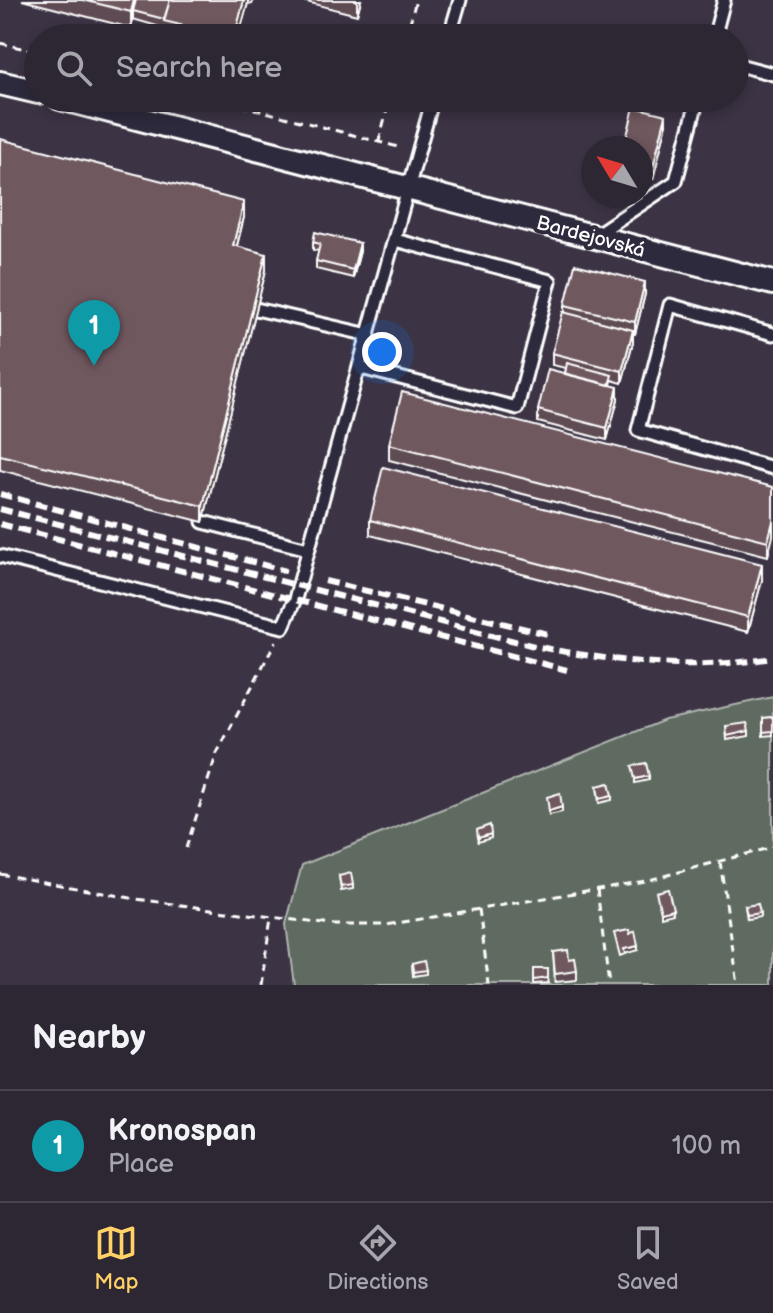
<!DOCTYPE html>
<html lang="en">
<head>
<meta charset="utf-8">
<style>
  body { margin:0; font-family:"Balsamiq Sans",sans-serif; background:#39323f; color:#f1f3f6 }
  .compass { position:absolute; left:581px; top:136px; width:72px; height:72px; border-radius:50%; background:#2d2633; box-shadow:0 4px 12px #0003; rotate:308deg }
  .you { position:absolute; left:382px; top:352px; width:28px; height:28px; margin:-20px; border:6px solid #fff; border-radius:50%; background:#1a73e8; box-shadow:0 0 0 12px #1a73e833 }
  .badge { display:grid; place-items:center; width:52px; height:52px; border-radius:50%; background:#ffd166; color:#fff; font-size:26px; font-weight:700 }
  .pin { position:absolute; translate:-50% -66px; filter:drop-shadow(0 2px 4px #0008) }
  .pin::after { content:''; position:absolute; top:42px; width:28px; height:24px; background:inherit; clip-path:polygon(0 0,100% 0,50% 100%) }
  .list { margin:0; padding:0; list-style:none }
  h2 { display:flex; justify-content:space-between; align-items:center; height:104px; margin:0; padding:0 32px; font-size:34px }
  h2 small { font-size:26px; font-weight:400; color:#a7a5ac }
  .list li { display:grid; grid-template-columns:52px 1fr auto; gap:24px; align-items:center; box-sizing:border-box; height:112px; padding:0 32px; border-top:2px solid #48434e }
  .list b { display:block; font-size:30px; white-space:nowrap }
  .list p { margin:0; font-size:26px; white-space:nowrap; color:#a7a5ac }
  .list em { font-size:26px; font-style:normal; color:#a7a5ac }
  .icon { flex:none; width:44px; height:44px; fill:none; stroke:currentColor; stroke-width:2; stroke-linecap:round; stroke-linejoin:round }
  .map { position:relative; flex:none; width:773px; height:985px; overflow:hidden }
  .search { position:absolute; background:#2d2633; box-shadow:0 4px 12px #0003; left:24px; right:24px; top:24px; height:88px; display:flex; align-items:center; gap:20px; box-sizing:border-box; padding:0 28px; border-radius:44px; color:#a7a5ac; font-size:30px }
  .sheet { height:216px; background:#2d2633 }
  nav { display:flex; justify-content:space-around; align-items:center; box-sizing:border-box; height:112px; border-top:2px solid #48434e; background:#2d2633; font-size:22px; color:#a7a5ac }
  nav a { display:grid; justify-items:center; gap:4px }
  nav .on { color:#ffd166 }
  .map>svg:first-child { display:block }
  .green { fill:#5f6b61; stroke:#afb5b0; stroke-width:2 }
  .lines { fill:none; stroke-linecap:round; stroke-linejoin:round }
  .lane-casing { stroke:#fff; stroke-width:17 }
  .street-casing { stroke:#fff; stroke-width:28 }
  .path { stroke:#fff; stroke-width:3; stroke-dasharray:8 6; stroke-linecap:butt }
  .lane { stroke:#2f2a3d; stroke-width:11 }
  .street { stroke:#2f2a3d; stroke-width:22 }
  .rail { stroke:#fff; stroke-width:6; stroke-dasharray:12 6; stroke-linecap:butt }
  .wall { fill:#5f4c52; stroke:#fff; stroke-width:2 }
  .shaded-wall { fill:#4e3e42; stroke:#fff; stroke-width:2 }
  .building { fill:#6f585f; stroke:#fff; stroke-width:2 }
  .labels { text-anchor:middle; stroke-width:8; stroke-linejoin:round; paint-order:stroke }
  .street-label { font-size:20px; fill:#fff; stroke:#2f2a3d }
</style>
</head>
<body>
<div class="map">
<svg width="773" height="985" viewBox="0 0 773 985">
  <rect width="100%" height="100%" fill="#3c3344"/>
  <filter id="ink" filterUnits="userSpaceOnUse"><feTurbulence type="fractalNoise" baseFrequency=".0125" numOctaves="2"/><feDisplacementMap in="SourceGraphic" scale="16" xChannelSelector="R" yChannelSelector="G"/><feConvolveMatrix kernelMatrix="1 2 1 2 8 2 1 2 1" color-interpolation-filters="sRGB"/></filter>
  <g filter="url(#ink)">
    <!-- green -->
    <path class="green" d="M773,697V985H294L286,924L302,865L665,720Z"/>
    <g class="lines">
      <defs>
        <path id="lane" d="M449,38L460,0
          M714,38L724,0
          M735,64L773,74
          M594,236L676,181L698,98
          M256,309L369,335
          M773,334L670,305L638,430L773,468
          M361,368L517,408L550,281L395,240
          M203,522L308,549
          M0,556L283,627L295,599L433,98"/>
        <path id="street" d="M0,83L38,92
          M60,98L773,283"/>
      </defs>
      <!-- lane casing -->
      <use href="#lane" class="lane-casing"/>
      <!-- street casing -->
      <use href="#street" class="street-casing"/>
      <!-- path -->
      <path class="path" d="M406,38L416,0
        M0,43L38,52
        M213,98L402,148
        M379,141L390,98
        M186,848L217,753L276,641
        M720,861L738,985
        M0,874L136,899L332,925H386L645,881L773,847
        M597,889L609,985
        M479,909L489,985
        M261,985L271,918"/>
      <!-- lane -->
      <use href="#lane" class="lane"/>
      <!-- street -->
      <use href="#street" class="street"/>
      <!-- rail -->
      <path class="rail" d="M0,494L286,571
        M0,509L534,646C614,662 692,671 773,658
        M0,524L567,670
        M325,581L552,635"/>
    </g>
    <!-- wall -->
    <path class="wall" d="M22,0H254L252,4L248,3L238,38H170L164,36V28L133,19L131,28Z
      M299,0H361L357,15Z
      M666,127L653,179L641,176V148Z
      M0,139L244,217L237,246L266,270L203,522L0,470Z
      M313,242L360,251L353,278L316,269V261L319,251L313,250Z
      M645,294L635,334H633V342L622,383L612,380L611,385L618,399L607,440L538,422V410L565,374L566,368L552,365V353L565,313V305Z
      M389,444L773,487L768,556L389,460Z
      M370,520L762,580L748,632L370,535Z
      M773,717V735L763,736V718Z
      M726,726L749,731V736L727,740Z
      M597,786L612,796V800L599,803Z
      M339,876L353,885V889L341,891Z
      M745,906L760,913V917L747,919Z
      M553,952L569,960L577,971V980L555,982Z
      M412,964L426,970V974L413,976Z
      M534,969H548V983L534,984Z"/>
    <!-- shaded-wall -->
    <path class="shaded-wall" d="M134,0H138L133,11V19L131,28V12Z
      M244,0H248V3L238,38H234Z
      M357,0H361L357,15Z
      M666,115V127L653,179V167Z
      M244,202V217L233,261V245Z
      M360,243V251L353,278V270Z
      M266,254V270L203,522V506Z
      M645,282V294L635,334V322Z
      M633,330V342L622,383V371Z
      M618,387V399L607,440V428Z
      M773,521V536L768,556V541Z
      M762,564V580L748,632V617Z
      M649,776V780L635,783V779Z
      M562,807V812L549,815V811Z
      M491,834V838L478,842V838Z
      M673,909V913L661,916V912Z
      M638,946V950L624,954V949Z"/>
    <!-- building -->
    <path class="building" d="M83,0H134L131,12Z
      M136,0H170L164,19L133,11Z
      M170,0H244L234,38L164,21Z
      M634,107L666,115L653,167L641,164V148H624Z
      M0,139L244,202L233,245L266,254L203,506L0,455Z
      M315,232L360,243L353,270L316,261L320,244L313,242Z
      M575,264L645,282L635,322L565,305Z
      M563,312L633,330L622,371L552,353Z
      M567,363L612,375L609,385L565,374Z
      M548,369L618,387L607,428L538,410Z
      M402,392L773,487V521L768,541L389,444Z
      M383,467L762,564L748,617L370,520Z
      M773,717V731L763,732V718Z
      M747,723L749,731L727,736L726,726Z
      M646,763L649,776L635,779L632,766Z
      M609,783L612,796L599,799L597,786Z
      M560,793L562,807L549,811L547,797Z
      M490,825L491,834L478,838L477,830Z
      M351,873L353,885L341,887L339,876Z
      M668,889L673,909L661,912L656,892Z
      M758,904L760,913L747,915L745,906Z
      M629,930L630,934L635,931L638,946L624,949L625,954L620,956L614,933Z
      M568,950L569,960L575,959L577,971L555,974L553,952Z
      M424,961L426,970L413,972L412,964Z
      M534,969H548V978L534,980Z"/>
  </g>
  <g class="labels">
    <!-- street labels -->
    <g class="street-label">
      <text transform="translate(591 236) rotate(15)" y="7">Bardejovská</text>
    </g>
  </g>
</svg>
<svg class="compass" viewBox="-18 -18 36 36"><path d="M0-13l5 13h-10z" fill="#e53935"/><path d="M0 13l5-13h-10z" fill="#a7a5ac"/></svg>
<div class="you"></div>
<div class="pin badge" style="left:94px;top:366px;background:#0f9aa8">1</div>
<div class="search"><svg class="icon" aria-label="search" viewBox="0 0 24 24"><circle cx="10" cy="10" r="6"/><path d="M15 15l6 6"/></svg>Search here</div>
</div>
<section class="sheet">
<h2>Nearby<small></small></h2>
<ul class="list">
<li><span class="badge" style="background:#0f9aa8">1</span><div><b>Kronospan</b><p>Place</p></div><em>100 m</em></li>
</ul>
</section>
<nav>
<a class="on"><svg class="icon" aria-label="map" viewBox="0 0 24 24"><path d="M3 6l6-2 6 2 6-2v14l-6 2-6-2-6 2zM9 4v14M15 6v14"/></svg>Map</a>
<a><svg class="icon" aria-label="directions" viewBox="0 0 24 24"><path d="M12 3l9 9-9 9-9-9zM9 14v-3h6M13 9l2 2-2 2"/></svg>Directions</a>
<a><svg class="icon" aria-label="saved" viewBox="0 0 24 24"><path d="M7 4h10v16l-5-4-5 4z"/></svg>Saved</a>
</nav>
</body>
</html>
